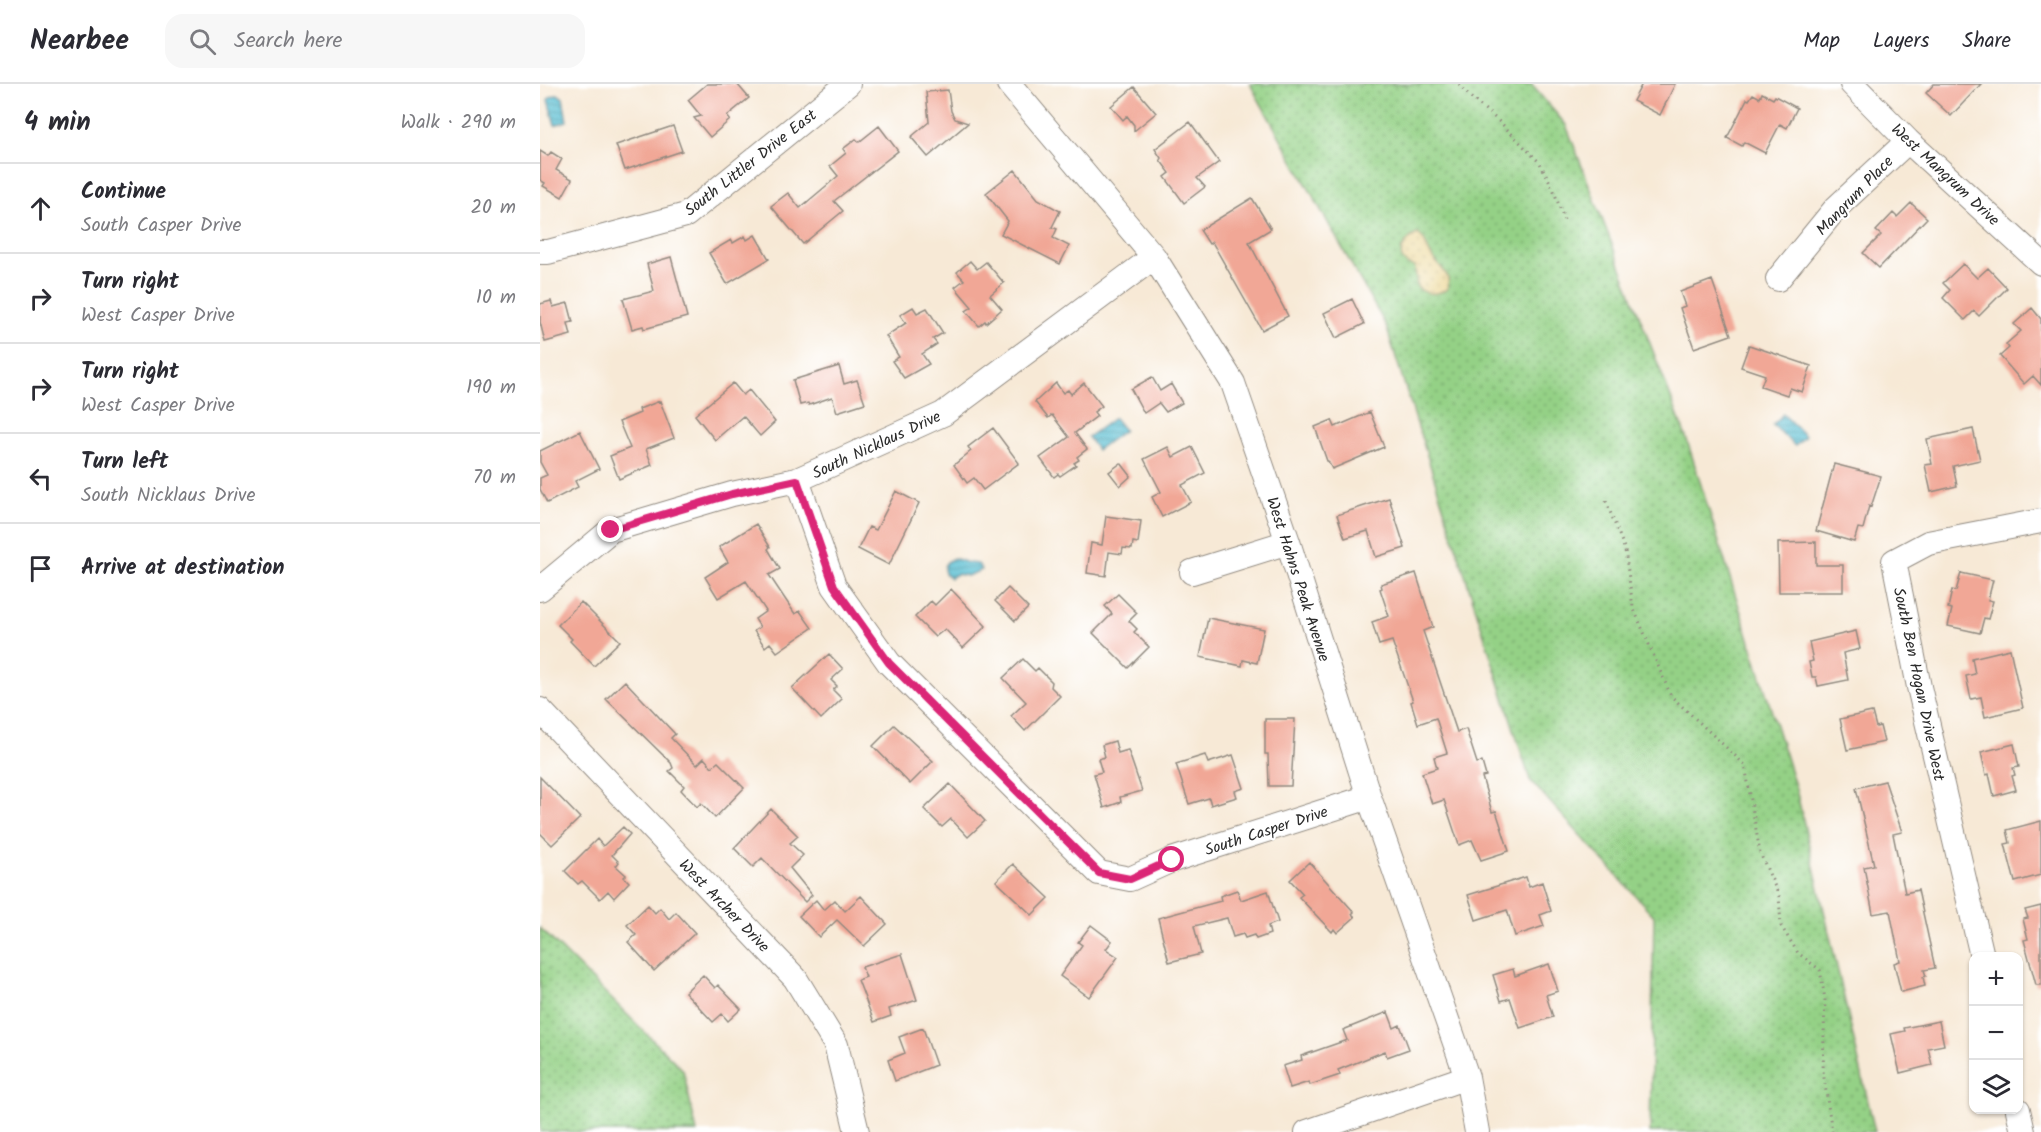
<!DOCTYPE html>
<html lang="en">
<head>
<meta charset="utf-8">
<style>
  body { margin:0; font-family:Kalam,sans-serif; background:#f7f7f7; color:#2b2b33 }
  .controls { position:absolute; right:18px; bottom:18px; display:grid; overflow:hidden; border-radius:12px; box-shadow:0 2px 4px #0004 }
  .controls button { width:54px; height:54px; display:grid; place-items:center; padding:0; border:0; border-bottom:2px solid #e1e1e2; background:#fff; color:#2b2b33; font:30px sans-serif }
  .stop { position:absolute; width:18px; height:18px; margin:-14px; border:4px solid #db2777; border-radius:50%; background:#fff }
  .stop.end { background:#db2777; border-color:#fff; box-shadow:0 2px 6px #0008 }
  .list { margin:0; padding:0; list-style:none }
  h2 { display:flex; justify-content:space-between; align-items:center; height:78px; margin:0; padding:0 24px; font-size:26px }
  h2 small { font-size:20px; font-weight:400; color:#7c7c81 }
  .list li { display:grid; grid-template-columns:39px 1fr auto; gap:18px; align-items:center; box-sizing:border-box; height:90px; padding:0 24px; border-top:2px solid #e1e1e2 }
  .list b { display:block; font-size:22px; white-space:nowrap }
  .list p { margin:0; font-size:20px; white-space:nowrap; color:#7c7c81 }
  .list em { font-size:20px; font-style:normal; color:#7c7c81 }
  .icon { flex:none; width:33px; height:33px; fill:none; stroke:currentColor; stroke-width:2; stroke-linecap:round; stroke-linejoin:round }
  .map { position:relative; flex:none; width:1501px; height:1048px; overflow:hidden }
  header { display:flex; align-items:center; gap:36px; box-sizing:border-box; height:84px; padding:0 30px; background:#fff; border-bottom:2px solid #e1e1e2 }
  header strong { font-size:28px }
  nav { display:flex; gap:33px; margin-inline-start:auto; font-size:21px }
  .search { width:420px; height:54px; background:#f7f7f7; display:flex; align-items:center; gap:15px; box-sizing:border-box; padding:0 21px; border-radius:18px; color:#7c7c81; font-size:22px }
  main { display:flex }
  aside { flex:1; background:#fff }
  .map>svg:first-child { display:block }
  .grass { fill:url(#grass-dots); stroke:#607e58; stroke-width:1.5 }
  .sand { fill:url(#sand-dots); stroke:#8c8264; stroke-width:1.5 }
  .water { fill:url(#water-rules); stroke:#40747e; stroke-width:1.5 }
  .building { fill:#f1a796 }
  .lines { fill:none; stroke-linecap:round; stroke-linejoin:round }
  .minor-casing { stroke:#918a80; stroke-width:26 }
  .path { stroke:#918a80; stroke-width:3; stroke-dasharray:1.5 4.5; stroke-linecap:butt }
  .minor { stroke:#fff; stroke-width:24 }
  .route { stroke:#db2777; stroke-width:8 }
  .labels { text-anchor:middle; stroke-width:4.5; stroke-linejoin:round; paint-order:stroke }
  .street-label { font-size:16px; fill:#2b2b2b; stroke:#fff }
</style>
</head>
<body>
<header>
<strong>Nearbee</strong>
<div class="search"><svg class="icon" aria-label="search" viewBox="0 0 24 24"><circle cx="10" cy="10" r="6"/><path d="M15 15l6 6"/></svg>Search here</div>
<nav><a>Map</a><a>Layers</a><a>Share</a></nav>
</header>
<main>
<aside>
<h2>4 min<small>Walk · 290 m</small></h2>
<ul class="list">
<li><svg class="icon" aria-label="ahead" viewBox="0 0 24 24"><path d="M12 20V5M6 11l6-6 6 6"/></svg><div><b>Continue</b><p>South Casper Drive</p></div><em>20 m</em></li>
<li><svg class="icon" aria-label="right" viewBox="0 0 24 24"><path d="M7 20v-9h11M14 6l5 5-5 5"/></svg><div><b>Turn right</b><p>West Casper Drive</p></div><em>10 m</em></li>
<li><svg class="icon" aria-label="right" viewBox="0 0 24 24"><path d="M7 20v-9h11M14 6l5 5-5 5"/></svg><div><b>Turn right</b><p>West Casper Drive</p></div><em>190 m</em></li>
<li><svg class="icon" aria-label="left" viewBox="0 0 24 24"><path d="M17 20v-9H6M10 6l-5 5 5 5"/></svg><div><b>Turn left</b><p>South Nicklaus Drive</p></div><em>70 m</em></li>
<li><svg class="icon" aria-label="arrive" viewBox="0 0 24 24"><path d="M6 21V4h12l-3 4 3 4H6"/></svg><div><b>Arrive at destination</b></div></li>
</ul>
</aside>
<div class="map">
<svg width="1501" height="1048" viewBox="0 0 1501 1048">
  <defs>
    <pattern id="grass-dots" width="8" height="8" patternUnits="userSpaceOnUse" patternTransform="scale(1.5)"><rect width="8" height="8" fill="#94d186"/><path d="M2 2h.1M6 6h.1" fill="none" stroke="#79aa6e" stroke-width="1.8" stroke-linecap="round"/></pattern>
    <pattern id="sand-dots" width="8" height="8" patternUnits="userSpaceOnUse" patternTransform="scale(1.5)"><rect width="8" height="8" fill="#eeda9e"/><path d="M2 2h.1M6 6h.1" fill="none" stroke="#cb8" stroke-width="1.8" stroke-linecap="round"/></pattern>
    <pattern id="water-rules" width="6" height="5" patternUnits="userSpaceOnUse" patternTransform="scale(1.5)"><rect width="6" height="5" fill="#54bdd1"/><path d="M0 2.5h6" fill="none" stroke="#469aaa"/></pattern>
  </defs>
  <rect width="100%" height="100%" fill="#fff"/>
  <filter id="ink" filterUnits="userSpaceOnUse"><feTurbulence type="fractalNoise" baseFrequency=".0167" numOctaves="2"/><feDisplacementMap in="SourceGraphic" scale="12" xChannelSelector="R" yChannelSelector="G"/><feConvolveMatrix kernelMatrix="1 2 1 2 8 2 1 2 1" color-interpolation-filters="sRGB"/></filter>
  <filter id="wash" filterUnits="userSpaceOnUse"><feTurbulence type="fractalNoise" baseFrequency=".008" numOctaves="4" result="noise"/><feDisplacementMap in="SourceGraphic" scale="24" xChannelSelector="R" yChannelSelector="G"/><feGaussianBlur stdDeviation="1.35" result="paint"/><feColorMatrix in="noise" values="0 0 0 0 0 0 0 0 0 0 0 0 0 0 0 0 0 1.4 0 .05"/><feComposite in="paint" operator="in"/></filter>
  <g filter="url(#wash)">
    <rect width="100%" height="100%" fill="#f7e9d6"/>
    <!-- grass -->
    <path class="grass" d="M710,0H991L1026,41L1146,353L1256,705L1335,1048H1110L1114,832L990,696L846,242Z
      M0,844L143,986L157,1048H0Z"/>
    <!-- sand -->
    <path class="sand" d="M878,150C888,157 886,166 893,174C900,183 914,193 906,206C894,211 887,211 877,203L875,183C874,183 866,180 866,179C854,170 868,152 878,150Z"/>
    <!-- water -->
    <path class="water" d="M18,10L23,14L27,37L15,41L8,16L10,13Z
      M1243,330L1265,352L1255,362L1233,341Z
      M574,334L584,346L557,366L548,353Z
      M414,474L428,479L438,480L442,486L427,492L417,490L410,494C400,487 403,478 414,474Z"/>
    <g id="blocks">
      <!-- building -->
      <path class="building" d="M167,0H197L209,14L187,32L190,36L170,53L154,34L161,32L148,16Z
        M1102,0H1135L1120,31L1093,17Z
        M1394,0H1441L1411,32L1386,9Z
        M594,3L616,29L594,47V41L587,32L583,36L571,22Z
        M408,6L411,27L415,35L428,39L388,73L371,53L389,38L386,8Z
        M1222,9L1233,15L1235,12L1257,24L1247,44L1240,40L1225,69L1204,58L1202,62L1187,54L1207,15L1209,16L1213,10L1220,14Z
        M650,38L679,78L657,94L665,103L644,119L625,93L630,89L620,76L621,74L615,65Z
        M133,42L142,67L85,86L76,61Z
        M339,42L358,67L294,117L303,127L263,160L231,122L248,109L260,124L298,92L290,82L306,69L303,65L316,55L319,58Z
        M0,67L8,72L11,68L22,75L16,86L32,95L22,113L3,102L5,99L0,96Z
        M475,86L498,115L520,127L512,143L517,145L513,154L529,162L520,180L461,150L468,137L446,109Z
        M712,114L731,145L709,158L748,232L722,246L672,158L669,160L660,146Z
        M1371,119L1387,134L1339,184L1323,169L1341,151L1336,147L1353,129L1357,133Z
        M215,151L229,175L187,200L169,169L191,156L193,159L205,152L207,156Z
        M131,173L147,233L104,245L103,242L92,245L83,215L114,207L107,180Z
        M430,177L437,185L446,178L464,199L450,211L462,225L446,239L445,237L439,242L426,227L432,223L415,203L424,196L417,188Z
        M1423,180L1437,194L1448,184L1467,204L1439,232L1434,227L1425,236L1403,214L1410,206L1403,199Z
        M1172,196L1191,251L1154,264L1140,224L1145,222L1140,208Z
        M812,215L824,240L796,254L784,229Z
        M11,217L13,223L28,219L33,238L28,239L31,251L5,258L0,238V220Z
        M373,223L377,229L387,224L403,249L393,255L397,260L382,270L389,280L364,294L352,277L359,273L346,252L366,239L360,231Z
        M1492,224L1501,235V301L1493,292L1484,300L1460,272L1469,264L1466,260L1481,247L1474,240Z
        M1209,261L1271,282L1262,308L1250,304L1247,311L1221,302L1225,291L1201,283Z
        M299,282L304,300L317,296L325,319L297,328L292,313L269,321L268,319L260,321L253,296Z
        M612,293L620,307L631,300L642,319L626,328L619,319L604,329L591,305Z
        M193,299L203,311L209,306L235,338L220,352L203,332L175,356L155,331Z
        M516,299L523,309L528,306L531,310L544,299L562,322L554,328L557,332L535,349L547,365L537,373L539,376L534,379L536,381L520,392L518,390L514,393L500,374L529,353L512,331L508,334L495,318Z
        M120,317L134,354L106,365L112,381L79,395L70,372L90,364L79,338L100,329L99,325Z
        M830,328L844,363L792,385L788,377H787L775,343L792,336L795,343Z
        M453,344L479,379L443,406L434,394L427,399L414,381L431,367L428,363Z
        M1433,345L1440,376L1413,382L1417,402L1391,408L1385,381L1392,380L1387,355Z
        M40,347L59,385L35,397L38,403L7,419L0,405V394L7,391L0,378V367Z
        M628,363L633,373L652,363L665,389L642,401L651,418L622,433L612,413L621,408L604,375Z
        M581,379L591,392L580,402L569,388Z
        M1294,380L1341,392L1331,423L1329,422L1323,445L1318,444L1314,458L1276,447Z
        M356,407L379,419L349,481L318,465L329,443L336,446Z
        M849,414L865,464L836,473L828,447L805,454L797,431Z
        M566,432L601,437L598,459L593,458L592,465L583,464L582,470L569,468L566,492L547,489L551,459L562,461Z
        M216,440L230,463L228,465L240,485L229,491L255,530L260,527L272,544L237,568L230,559L225,563L214,547L220,543L215,535L226,527L206,497L178,514L165,493L188,478L179,463Z
        M1276,458V481H1303V508H1239L1238,459Z
        M876,489L893,543L883,547L917,648L926,645L937,679L942,678L946,692L942,693L952,728L956,727L969,767L941,776L932,756L919,761L904,716L892,720L882,689L897,684L894,673L907,669L896,634L878,640L871,618L873,617L852,557L839,561L832,538L849,532L840,505L842,504L841,500Z
        M1421,489L1453,496L1448,516L1453,517L1448,535L1444,534L1440,549L1408,542L1412,525L1408,524L1412,506L1416,507Z
        M468,504L488,524L475,537L455,517Z
        M411,505L446,542L423,564L405,545L395,553L375,533L391,517L395,521Z
        M578,510L597,529L589,537L597,545L594,548L609,563L588,584L553,549L572,530L565,522Z
        M41,518L80,557L54,582L30,557L32,555L18,541Z
        M668,534L724,545L717,579L703,576L702,582L660,573Z
        M1316,547L1320,565L1303,569L1308,596L1278,602L1276,593H1272L1269,578L1273,577L1269,558Z
        M1470,565L1483,624L1445,633L1441,613L1431,615L1426,592L1435,590L1432,574Z
        M289,570L303,585L291,596L297,602L293,606L302,615L281,635L252,604Z
        M483,575L495,587L498,584L512,598L511,603L520,612L485,647L471,632L486,618L463,594Z
        M85,597L135,650L131,654L157,681L164,674L172,683L178,678L204,704L175,734L161,719L157,723L141,706L144,702L129,687L133,684L131,679L66,615Z
        M1332,628L1336,643L1340,642L1344,658L1307,666L1300,635Z
        M725,635H755L751,702H729L728,670H725Z
        M354,641L393,677L370,700L333,662Z
        M575,657L578,669L588,666L602,707L580,713L581,718L564,724L554,690L562,688L558,675L565,673L562,661Z
        M1474,660L1479,683L1473,684L1475,691L1472,692L1476,706L1454,712L1449,690L1446,691L1441,668Z
        M665,671L668,679L693,671L704,704L695,707L697,713L671,721L669,714L649,720L636,680Z
        M0,693L40,734L12,761L0,749Z
        M1345,697L1362,748L1353,750L1365,809L1378,806L1395,884L1384,886L1386,892L1383,893L1385,902L1361,908L1354,879L1360,877L1350,827L1333,830L1324,783L1334,781L1316,704Z
        M410,700L445,737L428,753L411,735L402,743L384,725Z
        M231,725L258,752L250,759L263,771L250,784L272,811L265,818L222,774L213,783L194,764Z
        M1501,737V791L1475,798L1465,760L1470,759L1467,746Z
        M83,743L90,750L72,771L79,778L76,782L86,791L84,793L89,798L74,814L68,807L60,815L42,797L38,800L25,787L57,755L63,762Z
        M769,778L814,828L812,830L815,833L797,849L794,845L792,848L759,813L763,810L750,796Z
        M473,780L509,814L492,831L456,797Z
        M986,793L989,803L1002,798L1011,827L1000,831L1004,842L975,852L967,826L936,836L928,811Z
        M697,806L701,816L728,807L738,838L728,842L730,850L716,855L714,851L705,854L703,850L693,853L687,834L654,842L661,870L629,878L618,834L681,817L680,812Z
        M321,812L347,840L324,862L297,836L279,853L259,832L276,816L284,826L295,816L305,827Z
        M108,821L115,829L120,824L129,835L136,828L155,849L114,887L88,858L96,851L87,841Z
        M1501,822V901H1496L1484,856L1488,855L1483,835L1488,834L1485,826Z
        M551,841L572,857L566,865L578,873L549,913L520,892L542,861L538,858Z
        M362,870L377,916L349,925L351,932L334,938L318,896L326,893L322,883Z
        M1009,880L1018,907L1006,911L1013,933L980,944L970,914L961,917L953,891L973,885L975,892Z
        M163,891L175,904L178,901L201,925L188,937L182,930L173,938L145,908Z
        M848,928L854,944L860,941L869,965L847,973L845,967L798,986L800,991L770,1001L769,998L750,1004L743,982L762,976L761,972L807,956L803,946Z
        M1399,937L1404,961L1388,964L1392,981L1360,989L1351,950L1365,947L1364,944Z
        M383,944L396,981L355,997L348,976L365,969L359,953Z"/>
    </g>
  </g>
  <g filter="url(#ink)">
    <use href="#blocks" fill-opacity="0" stroke="#918a80" stroke-width="1.5"/>
    <g class="lines">
      <defs>
        <path id="minor" d="M469,0L614,173L693,299L748,458L829,713L927,993L937,1048
          M1312,0L1368,57L1501,179
          M0,168H8L146,131L308,0
          M1238,195L1296,124L1368,57
          M257,396L294,502L349,579L559,789L590,795L632,776L829,713
          M652,488L748,458
          M0,505L71,446L192,410L257,396L403,330L614,173
          M0,626L255,894L296,961L317,1048
          M1442,872L1379,603L1354,477L1388,459L1501,437
          M1478,1026L1483,1048
          M767,1048L927,993"/>
      </defs>
      <!-- minor casing -->
      <use href="#minor" class="minor-casing"/>
      <!-- path -->
      <path class="path" d="M919,0L929,12L962,40L1000,79L1013,104L1024,136
        M1066,417L1085,466L1093,523L1131,612L1205,681L1220,769L1239,812L1241,842L1258,869L1280,886L1285,915L1283,987L1292,1048"/>
      <!-- minor -->
      <use href="#minor" class="minor"/>
    </g>
  </g>
  <g class="lines" filter="url(#ink)">
    <!-- route -->
    <path class="route" d="M71,446L192,410L257,396L294,502L349,579L559,789L590,795L632,776"/>
  </g>
  <g class="labels">
    <!-- street labels -->
    <g class="street-label">
      <text transform="translate(210 78) rotate(-38)" y="6">South Littler Drive East</text>
      <text transform="translate(1406 90) rotate(43)" y="6">West Mangrum Drive</text>
      <text transform="translate(1314 111) rotate(-46)" y="6">Mangrum Place</text>
      <text transform="translate(336 360) rotate(-25)" y="6">South Nicklaus Drive</text>
      <text transform="translate(759 495) rotate(72)" y="6">West Hahns Peak Avenue</text>
      <text transform="translate(1380 600) rotate(78)" y="6">South Ben Hogan Drive West</text>
      <text transform="translate(726 746) rotate(-18)" y="6">South Casper Drive</text>
      <text transform="translate(185 821) rotate(46)" y="6">West Archer Drive</text>
    </g>
  </g>
</svg>
<div class="controls">
<button>+</button>
<button>−</button>
<button><svg class="icon" aria-label="layers" viewBox="0 0 24 24"><path d="M12 4l9 5-9 5-9-5zM3 14l9 5 9-5"/></svg></button>
</div>
<div class="stop" style="left:632px;top:776px"></div>
<div class="stop end" style="left:71px;top:446px"></div>
</div>
</main>
</body>
</html>
